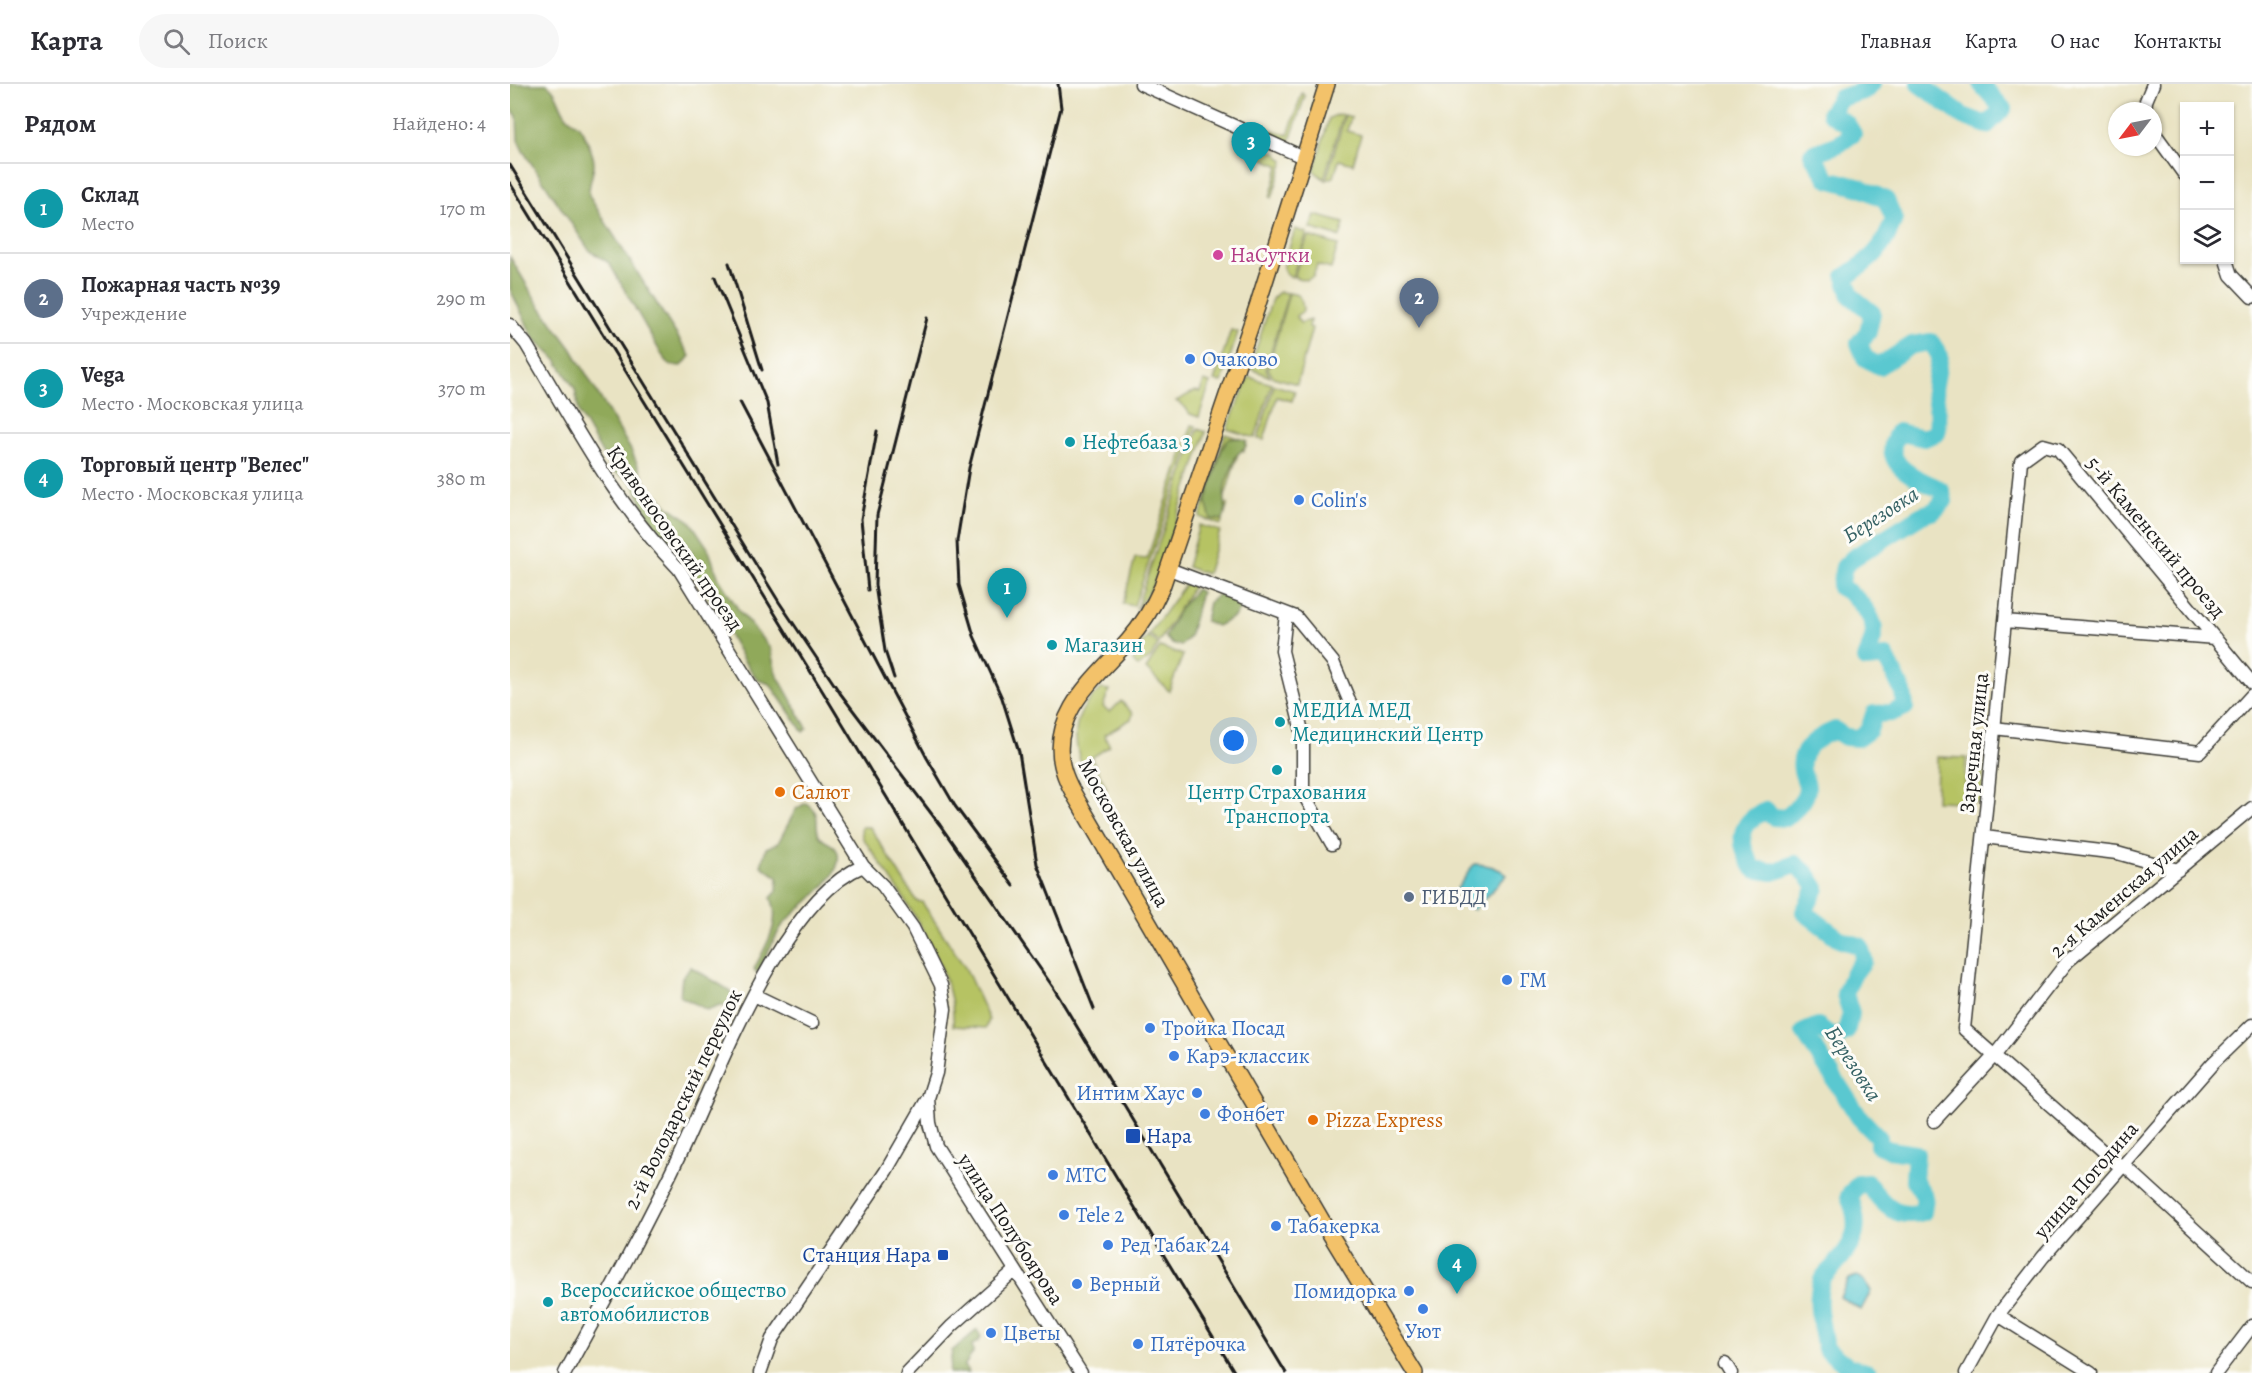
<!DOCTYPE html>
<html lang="ru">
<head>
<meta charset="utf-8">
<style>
  body { margin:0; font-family:Alegreya,serif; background:#f7f7f7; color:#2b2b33 }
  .controls { position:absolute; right:18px; top:18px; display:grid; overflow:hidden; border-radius:0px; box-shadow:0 2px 4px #0004 }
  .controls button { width:54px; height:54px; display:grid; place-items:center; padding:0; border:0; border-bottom:2px solid #e1e1e2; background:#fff; color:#2b2b33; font:30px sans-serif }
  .compass { position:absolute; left:1598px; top:18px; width:54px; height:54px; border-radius:50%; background:#fff; box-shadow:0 2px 4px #0004; rotate:238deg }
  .you { position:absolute; left:724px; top:657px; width:21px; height:21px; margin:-15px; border:4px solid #fff; border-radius:50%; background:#1a73e8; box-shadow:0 0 0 9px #1a73e833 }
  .badge { display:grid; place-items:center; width:39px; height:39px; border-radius:50%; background:#1f6fb2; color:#fff; font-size:20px; font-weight:700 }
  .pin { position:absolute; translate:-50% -50px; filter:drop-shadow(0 2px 3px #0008) }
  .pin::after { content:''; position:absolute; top:32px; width:21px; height:18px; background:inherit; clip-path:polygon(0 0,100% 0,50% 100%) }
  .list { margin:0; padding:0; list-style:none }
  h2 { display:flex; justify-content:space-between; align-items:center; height:78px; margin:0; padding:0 24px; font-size:26px }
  h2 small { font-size:20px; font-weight:400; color:#7c7c81 }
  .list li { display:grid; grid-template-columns:39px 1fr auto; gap:18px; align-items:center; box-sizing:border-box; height:90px; padding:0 24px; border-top:2px solid #e1e1e2 }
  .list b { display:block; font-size:22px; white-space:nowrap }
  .list p { margin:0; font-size:20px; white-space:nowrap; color:#7c7c81 }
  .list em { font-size:20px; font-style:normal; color:#7c7c81 }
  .icon { flex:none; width:33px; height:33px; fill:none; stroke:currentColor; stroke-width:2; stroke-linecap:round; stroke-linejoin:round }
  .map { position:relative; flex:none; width:1742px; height:1289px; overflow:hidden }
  header { display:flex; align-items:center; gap:36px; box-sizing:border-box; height:84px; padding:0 30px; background:#fff; border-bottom:2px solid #e1e1e2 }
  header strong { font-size:28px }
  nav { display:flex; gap:33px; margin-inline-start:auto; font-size:21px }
  .search { width:420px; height:54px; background:#f7f7f7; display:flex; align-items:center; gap:15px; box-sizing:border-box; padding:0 21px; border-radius:33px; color:#7c7c81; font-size:22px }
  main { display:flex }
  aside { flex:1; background:#fff }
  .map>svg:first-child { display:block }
  .green { fill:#b6c364; stroke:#697040; stroke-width:1.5 }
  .forest { fill:#90a95a; stroke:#56623b; stroke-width:1.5 }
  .water { fill:#5ac8d0; stroke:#3b7276; stroke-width:1.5 }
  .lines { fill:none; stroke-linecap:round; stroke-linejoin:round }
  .river { stroke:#5ac8d0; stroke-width:18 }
  .minor-casing { stroke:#3b3a35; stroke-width:15 }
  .major-casing { stroke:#3b3a35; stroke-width:18 }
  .minor { stroke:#fff; stroke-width:12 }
  .major { stroke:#f3c26a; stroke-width:15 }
  .rail { stroke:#1c1c1c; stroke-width:3 }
  .hotel-dot { fill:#d1479c; stroke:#fdfcf7; stroke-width:2 }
  .shop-dot { fill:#3f7fe0; stroke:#fdfcf7; stroke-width:2 }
  .culture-dot { fill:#0f9aa8; stroke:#fdfcf7; stroke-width:2 }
  .food-dot { fill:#e8710a; stroke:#fdfcf7; stroke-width:2 }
  .service-dot { fill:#5c6f8a; stroke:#fdfcf7; stroke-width:2 }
  .transit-dot { fill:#1a4fb4; stroke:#fdfcf7; stroke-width:2 }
  .labels { text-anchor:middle; stroke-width:6; stroke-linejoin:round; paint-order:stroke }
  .hotel-label { font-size:21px; fill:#b23c85; stroke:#fdfcf7; text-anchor:start }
  .shop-label { font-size:21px; fill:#366cbe; stroke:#fdfcf7; text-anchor:start }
  .culture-label { font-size:21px; fill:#0d838f; stroke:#fdfcf7; text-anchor:start }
  .street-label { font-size:21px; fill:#1c1c1c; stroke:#fdfcf7 }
  .food-label { font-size:21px; fill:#c56008; stroke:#fdfcf7; text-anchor:start }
  .service-label { font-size:21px; fill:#4e5e75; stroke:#fdfcf7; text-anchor:start }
  .transit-label { font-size:21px; fill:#164399; stroke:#fdfcf7; text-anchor:start }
  .water-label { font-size:22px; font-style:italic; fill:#356164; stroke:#fdfcf7 }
</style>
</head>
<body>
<header>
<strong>Карта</strong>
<div class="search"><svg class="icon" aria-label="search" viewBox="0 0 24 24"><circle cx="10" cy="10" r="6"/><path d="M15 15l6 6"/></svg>Поиск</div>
<nav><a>Главная</a><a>Карта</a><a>О нас</a><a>Контакты</a></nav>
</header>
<main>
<aside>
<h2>Рядом<small>Найдено: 4</small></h2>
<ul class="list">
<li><span class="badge" style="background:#0f9aa8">1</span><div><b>Склад</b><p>Место</p></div><em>170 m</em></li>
<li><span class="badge" style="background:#5c6f8a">2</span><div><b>Пожарная часть №39</b><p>Учреждение</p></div><em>290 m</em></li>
<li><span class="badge" style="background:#0f9aa8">3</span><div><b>Vega</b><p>Место · Московская улица</p></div><em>370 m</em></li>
<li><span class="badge" style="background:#0f9aa8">4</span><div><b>Торговый центр &quot;Велес&quot;</b><p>Место · Московская улица</p></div><em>380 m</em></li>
</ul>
</aside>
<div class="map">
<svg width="1742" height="1289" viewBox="0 0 1742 1289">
  <rect width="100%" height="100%" fill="#fdfcf7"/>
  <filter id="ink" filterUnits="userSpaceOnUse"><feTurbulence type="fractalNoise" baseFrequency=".0167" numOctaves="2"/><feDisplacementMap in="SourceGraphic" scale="12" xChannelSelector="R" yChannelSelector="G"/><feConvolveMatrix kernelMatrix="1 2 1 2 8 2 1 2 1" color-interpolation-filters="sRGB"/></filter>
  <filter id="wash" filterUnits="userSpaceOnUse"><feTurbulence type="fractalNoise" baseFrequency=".008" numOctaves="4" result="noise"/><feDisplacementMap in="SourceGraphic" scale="24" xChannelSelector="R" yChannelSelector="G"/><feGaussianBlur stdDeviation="1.35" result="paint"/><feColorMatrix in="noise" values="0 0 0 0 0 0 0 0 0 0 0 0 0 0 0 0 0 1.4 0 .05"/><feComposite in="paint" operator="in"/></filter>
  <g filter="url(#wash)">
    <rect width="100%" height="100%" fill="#e9e3c3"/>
    <!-- green -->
    <path class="green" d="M792,9L795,12L779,60L741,45V39L778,51Z
      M829,30L833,31L814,95L804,87L819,34Z
      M835,31L841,33L837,47L851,51L843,80L829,76L824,93L816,96Z
      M734,57L766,69L774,77L762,114L760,113L769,82L730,63Z
      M805,131L834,139L830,153L800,144Z
      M785,145L797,149L782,193L777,191L773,184Z
      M798,152L828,161L821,185L807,181L803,193L795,196L784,193Z
      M769,208L778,209L756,285L760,293L740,284L762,215Z
      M779,209L788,211L792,218L793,227L786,232L790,239L800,236L799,243L802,244L787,300L763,293L758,285Z
      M721,246L728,248L712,298L704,297Z
      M739,293L762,300L745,354L717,345Z
      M694,297L700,299L689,333L680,330L675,323L666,317L685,307L690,308Z
      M764,301L785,307L782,317L767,313L754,356L748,355Z
      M682,341L686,342L624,522L613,520L625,474L637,475Z
      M688,345L696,348L648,489L642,504L626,526Z
      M715,350L737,357L734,367L729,366L713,419L718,420L711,441L690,433Z
      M689,441L710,447L697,490L677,483Z
      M676,499L683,502L649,558L639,550Z
      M638,552L648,560L641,573L628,583L623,577L624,570Z
      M650,563L673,571L659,607L636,585Z
      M591,605L599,606L593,623L600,628L611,617L623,630L621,635L594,651L600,662L581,674L597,705L589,710L585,708C564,672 553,635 591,605Z
      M1427,673L1456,674L1454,718L1426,717Z
      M1459,674L1474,675L1472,718H1457Z
      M351,743H360L407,818H412L456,885L479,936L476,944L443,942C448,886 384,798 352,753Z"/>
    <!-- forest -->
    <path class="forest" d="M0,0H37C49,9 48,20 56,31C59,36 63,37 67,40C73,45 84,71 84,79C84,90 78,100 79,112L180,272L172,282L160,281L152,271L99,179L79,166L13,67L8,56L7,32L0,24Z
      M0,173L27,218L61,264L121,366L136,399L159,423L180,437L198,464L209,495L230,528L260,564L266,589L297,644L293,648L260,600L248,596L234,577L182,484V466L173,455H152L137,431L122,397L102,387L69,329L65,305L47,277L23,253L0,205Z
      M728,354L736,356V362L725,373C723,385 718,390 715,401C712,413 719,424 713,436L701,435L696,419L712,365L718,355Z
      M686,505L691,508L679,553L671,561L662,560L655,553L670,524Z
      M709,510L721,513L732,522L724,533L707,542L695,537L699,518Z
      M296,719C314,732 303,737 309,751C314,760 326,759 328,770C333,797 285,824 272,842C263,856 256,873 248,888H246L244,885C255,862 272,840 261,814L267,807L268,793L251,782L256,764L268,759L286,725Z
      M181,883L219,906L223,911L218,921H210L197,926L170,912L172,893Z
      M467,1246L471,1253L468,1258L462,1261L463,1269L454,1282L459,1289H439L442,1267Z"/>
    <!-- water -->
    <path class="water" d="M964,780C976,780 988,783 997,791L964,826L949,814L946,806Z
      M1346,1192L1355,1197L1361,1207L1351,1226L1330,1213L1339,1195Z"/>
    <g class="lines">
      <!-- river -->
      <path class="river" d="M1409,0L1453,32L1477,41L1493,25L1471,0
        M1359,1289L1337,1282L1316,1265C1312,1243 1304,1218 1312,1196C1314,1191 1320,1186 1324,1182C1346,1158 1352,1143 1339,1112L1348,1100L1357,1099C1374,1120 1384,1136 1413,1128L1415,1113L1404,1096L1406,1070L1380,1066L1368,1061L1369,1054L1349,1033L1294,948L1308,942L1325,955L1336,948L1341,929L1335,910L1342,892L1354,876L1350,862L1331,856L1294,828L1306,804L1297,790L1285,780L1263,788L1244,785C1228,760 1226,740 1256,726L1263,733L1276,734C1285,726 1297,716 1297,704C1297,698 1293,692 1292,686C1288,665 1308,653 1325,646L1335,653L1348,654L1359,646L1364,630L1381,629L1395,623L1393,608L1376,573L1356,575C1358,567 1364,555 1364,547C1363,529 1344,510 1330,503L1334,483L1343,474L1412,431L1424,427L1434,417L1431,406C1408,394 1368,382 1388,348L1414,354L1427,349L1428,330L1424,306L1430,272L1421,258L1402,261L1369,282L1355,274L1349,259L1358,248L1362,229L1341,212L1335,193C1361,176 1374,165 1384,135L1376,116L1351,104L1318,95L1302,70L1329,60L1343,50L1337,40L1320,29L1330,14L1357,6L1362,0"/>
    </g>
  </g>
  <g filter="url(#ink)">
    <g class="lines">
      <defs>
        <path id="minor" d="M631,0L795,74
          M1635,27L1636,17L1643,0
          M1643,47L1674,90
          M1716,176L1721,191L1742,213
          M0,241L16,260C63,338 105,420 169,485L353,782L373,802L403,844L431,901L435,925L426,989L418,1014L376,1087L262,1255L250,1289
          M659,485L786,533L823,578L841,621
          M776,530L772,567L793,651V709L822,760
          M1495,537L1705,554
          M1742,599L1548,365L1533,361L1511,377L1454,945L1606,1079L1615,1082L1742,1198
          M1484,644L1690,668L1742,611
          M1474,753L1607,769L1668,786
          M244,911L302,939
          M418,1014L420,1039L426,1062L571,1289
          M1424,1037L1485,971L1558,877L1742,724
          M1488,1231L1581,1289
          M1215,1279L1221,1289
          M55,1289C95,1216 136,1142 171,1068C209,988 270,817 353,782
          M397,1289L442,1242L504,1187
          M1456,1289L1488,1231L1533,1173L1703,979L1742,941
          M1706,1289L1742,1242"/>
        <path id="major" d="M817,0L747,223L652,503C643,523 633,540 618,557C588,592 540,628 552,681C556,699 567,715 576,731L814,1140L905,1289"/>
      </defs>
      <!-- minor casing -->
      <use href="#minor" class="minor-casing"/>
      <!-- major casing -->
      <use href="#major" class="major-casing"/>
      <!-- minor -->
      <use href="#minor" class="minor"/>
      <!-- major -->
      <use href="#major" class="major"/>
      <!-- rail -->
      <path class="rail" d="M548,0L551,24L459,384L447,457L449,501L464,552L492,614L509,668L527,780L584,925
        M0,81L269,518L330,609L430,741L543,903L776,1289
        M0,99L313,608L725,1289
        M219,179L252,286
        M205,193L257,319L268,380
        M230,318L417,674L445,722L504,802
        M358,506L351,435L367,347
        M384,594L375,567L365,501L367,431L417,234"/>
    </g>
  </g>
  <!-- markers -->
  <circle class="hotel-dot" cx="708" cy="171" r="6"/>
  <g class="shop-dot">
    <circle cx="680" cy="275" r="6"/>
    <circle cx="789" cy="416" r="6"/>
    <circle cx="997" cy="896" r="6"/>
    <circle cx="640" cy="944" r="6"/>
    <circle cx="664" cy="972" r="6"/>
    <circle cx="687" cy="1009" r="6"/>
    <circle cx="695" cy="1030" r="6"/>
    <circle cx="543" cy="1091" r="6"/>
    <circle cx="554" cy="1131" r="6"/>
    <circle cx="766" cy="1142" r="6"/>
    <circle cx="598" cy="1161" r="6"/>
    <circle cx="567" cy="1200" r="6"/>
    <circle cx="899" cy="1207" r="6"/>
    <circle cx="913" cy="1225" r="6"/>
    <circle cx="481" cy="1249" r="6"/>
    <circle cx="628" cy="1260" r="6"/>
  </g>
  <g class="culture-dot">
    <circle cx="560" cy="358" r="6"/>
    <circle cx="542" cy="561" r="6"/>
    <circle cx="770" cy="638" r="6"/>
    <circle cx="767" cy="686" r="6"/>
    <circle cx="38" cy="1218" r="6"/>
  </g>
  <g class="food-dot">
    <circle cx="270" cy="708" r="6"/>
    <circle cx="803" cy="1036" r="6"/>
  </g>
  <circle class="service-dot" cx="899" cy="813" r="6"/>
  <g class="transit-dot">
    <rect x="615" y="1044" width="16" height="16" rx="3"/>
    <rect x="427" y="1165" width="12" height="12" rx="3"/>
  </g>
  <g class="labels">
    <!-- hotel labels -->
    <g class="hotel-label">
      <text x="720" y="178">НаСутки</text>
    </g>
    <!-- shop labels -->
    <g class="shop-label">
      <text x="692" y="282">Очаково</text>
      <text x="801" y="423">Colin's</text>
      <text x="1009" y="903">ГМ</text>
      <text x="652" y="951">Тройка Посад</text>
      <text x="676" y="979">Карэ-классик</text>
      <text x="675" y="1016" text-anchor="end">Интим Хаус</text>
      <text x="707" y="1037">Фонбет</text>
      <text x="555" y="1098">МТС</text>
      <text x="566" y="1138">Tele 2</text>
      <text x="778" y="1149">Табакерка</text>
      <text x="610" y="1168">Ред Табак 24</text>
      <text x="579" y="1207">Верный</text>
      <text x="887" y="1214" text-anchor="end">Помидорка</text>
      <text x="913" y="1254" text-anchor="middle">Уют</text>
      <text x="493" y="1256">Цветы</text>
      <text x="640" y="1267">Пятёрочка</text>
    </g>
    <!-- culture labels -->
    <g class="culture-label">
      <text x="572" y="365">Нефтебаза 3</text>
      <text x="554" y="568">Магазин</text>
      <text x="782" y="633">МЕДИА МЕД<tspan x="782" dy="24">Медицинский Центр</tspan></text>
      <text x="767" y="715" text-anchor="middle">Центр Страхования<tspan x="767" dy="24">Транспорта</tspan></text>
      <text x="50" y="1213">Всероссийское общество<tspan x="50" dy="24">автомобилистов</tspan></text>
    </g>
    <!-- street labels -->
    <g class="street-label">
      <text transform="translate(1646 453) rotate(50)" y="7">5-й Каменский проезд</text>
      <text transform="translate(165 454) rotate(55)" y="7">Кривоносовский проезд</text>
      <text transform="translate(1464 659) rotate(-84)" y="7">Заречная улица</text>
      <text transform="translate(614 749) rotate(61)" y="7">Московская улица</text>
      <text transform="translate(1614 808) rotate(-41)" y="7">2-я Каменская улица</text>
      <text transform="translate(173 1015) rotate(-64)" y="7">2-й Володарский переулок</text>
      <text transform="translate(1576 1096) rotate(-49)" y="7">улица Погодина</text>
      <text transform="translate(501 1145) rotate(57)" y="7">улица Полубоярова</text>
    </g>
    <!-- food labels -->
    <g class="food-label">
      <text x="282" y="715">Салют</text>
      <text x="815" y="1043">Pizza Express</text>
    </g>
    <!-- service labels -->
    <g class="service-label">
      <text x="911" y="820">ГИБДД</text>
    </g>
    <!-- transit labels -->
    <g class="transit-label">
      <text x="636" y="1059">Нара</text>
      <text x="421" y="1178" text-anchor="end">Станция Нара</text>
    </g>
    <!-- water labels -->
    <g class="water-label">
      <text transform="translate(1370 430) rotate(-33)" y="8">Березовка</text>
      <text transform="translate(1344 979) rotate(57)" y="8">Березовка</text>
    </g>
  </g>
</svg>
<div class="controls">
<button>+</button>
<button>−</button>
<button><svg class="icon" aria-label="layers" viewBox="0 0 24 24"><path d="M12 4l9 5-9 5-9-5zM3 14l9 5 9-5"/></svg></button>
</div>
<svg class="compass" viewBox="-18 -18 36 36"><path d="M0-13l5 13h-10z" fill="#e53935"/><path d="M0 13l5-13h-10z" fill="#7c7c81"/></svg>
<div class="you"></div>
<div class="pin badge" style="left:497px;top:534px;background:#0f9aa8">1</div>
<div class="pin badge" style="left:909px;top:244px;background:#5c6f8a">2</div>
<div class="pin badge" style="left:741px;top:88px;background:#0f9aa8">3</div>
<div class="pin badge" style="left:947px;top:1210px;background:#0f9aa8">4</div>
</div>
</main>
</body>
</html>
